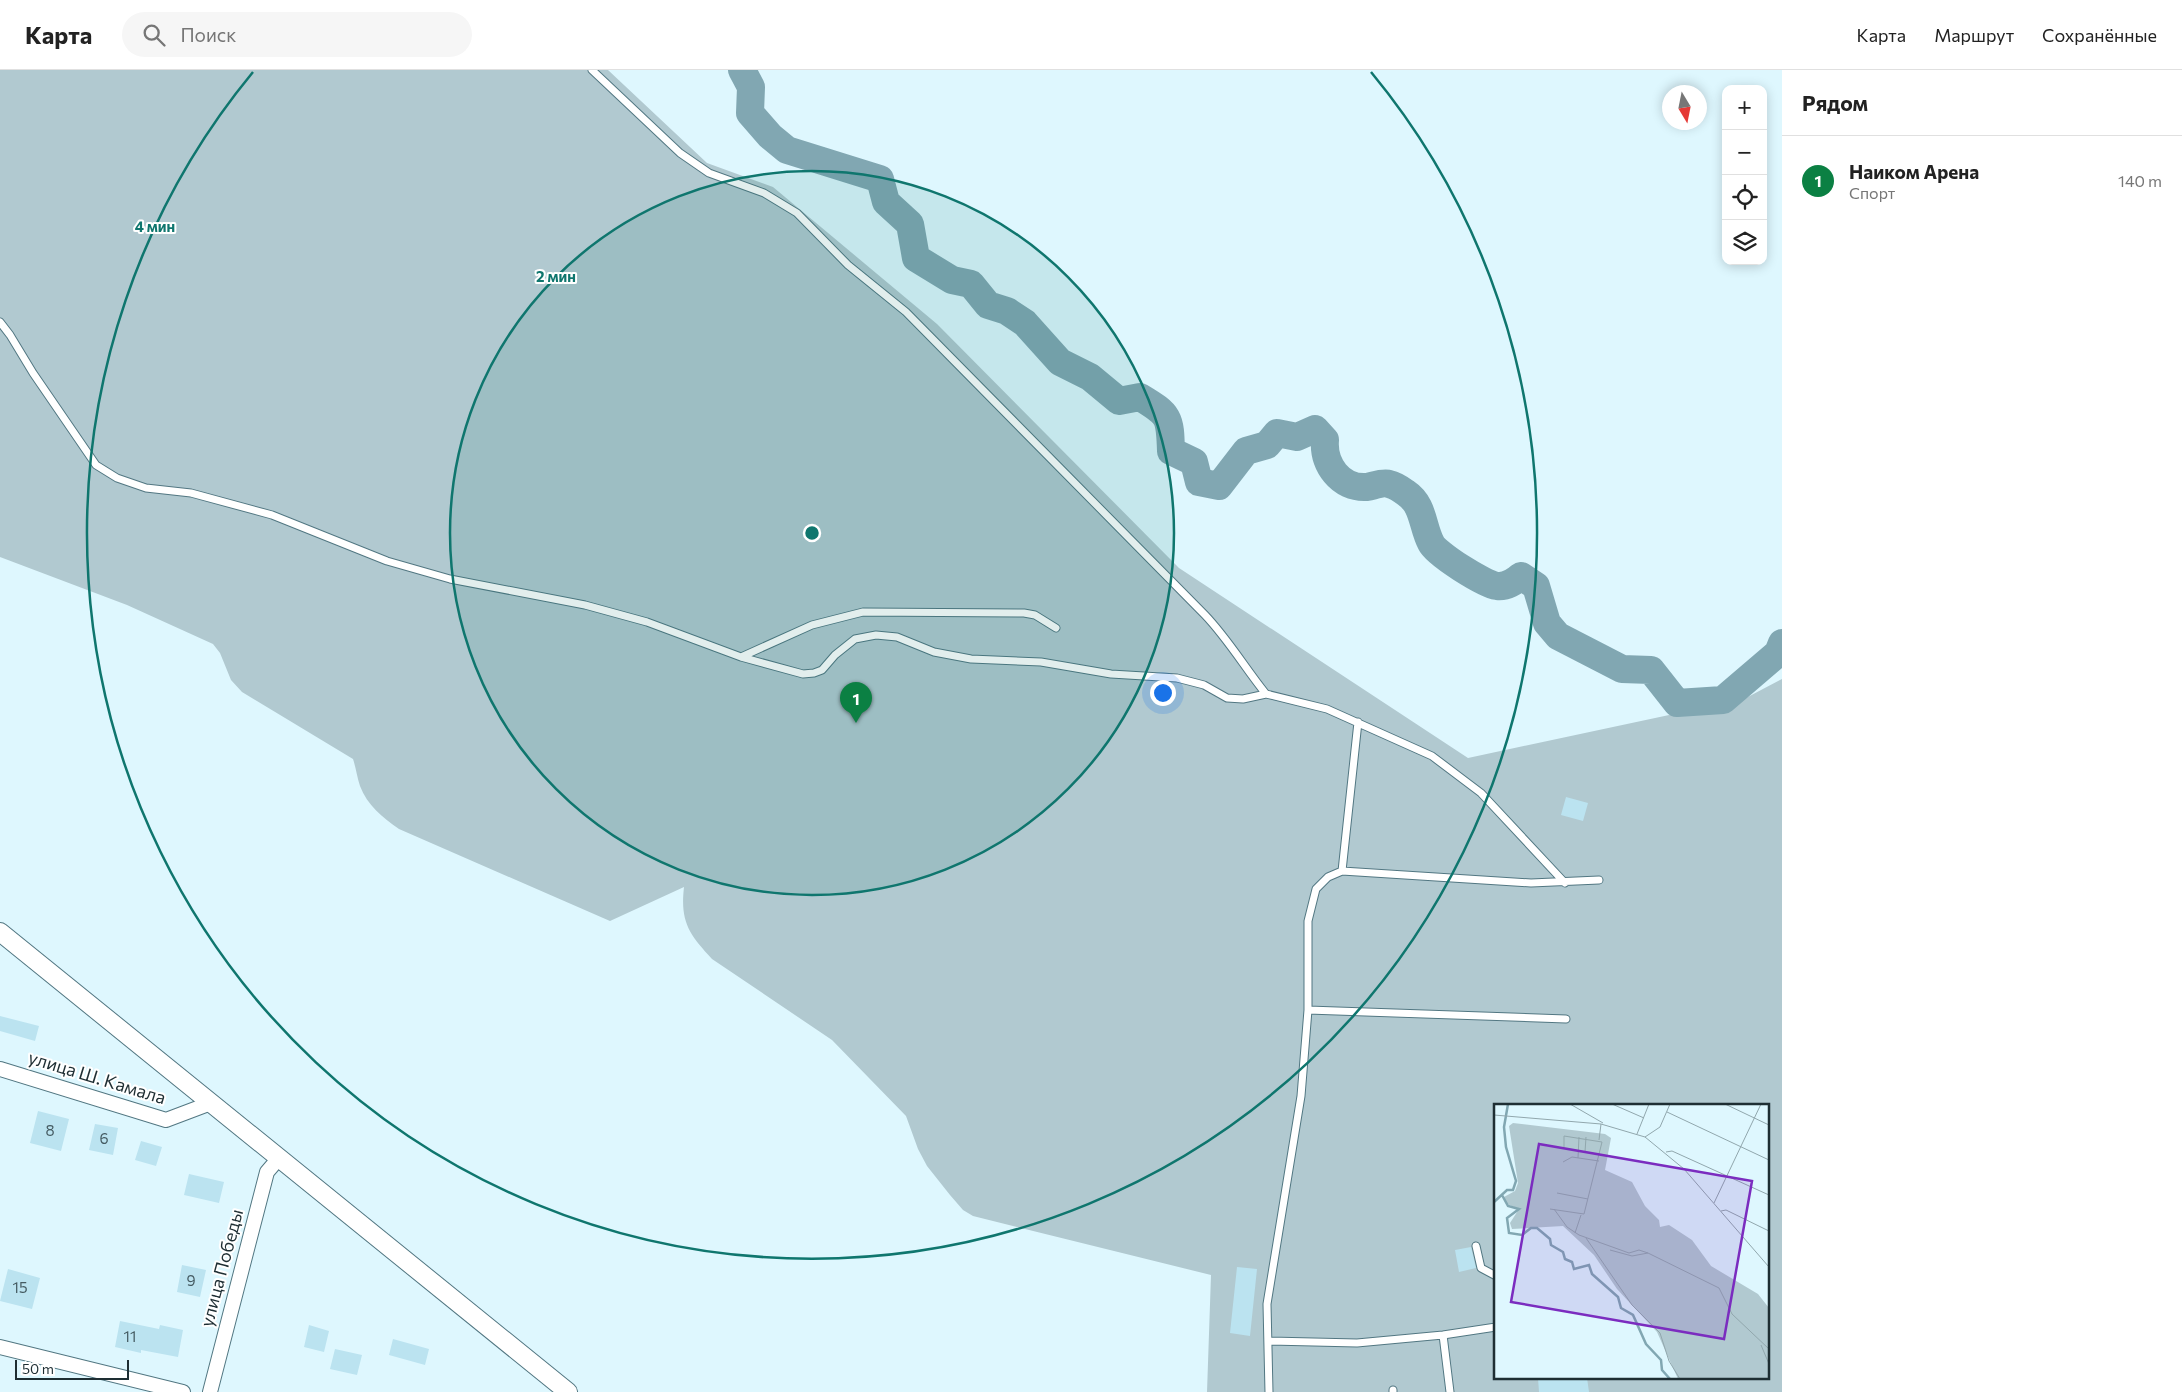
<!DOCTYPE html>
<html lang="ru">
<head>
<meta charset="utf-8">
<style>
  body { margin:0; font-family:Commissioner,sans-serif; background:#f6f6f6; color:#222 }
  .controls { position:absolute; right:15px; top:15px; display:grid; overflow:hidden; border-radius:10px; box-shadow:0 2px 12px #0003 }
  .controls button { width:45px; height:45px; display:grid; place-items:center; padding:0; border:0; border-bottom:1px solid #e0e0e0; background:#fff; color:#222; font:25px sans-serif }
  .compass { position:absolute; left:1662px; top:15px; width:45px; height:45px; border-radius:50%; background:#fff; box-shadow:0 2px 12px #0003; rotate:170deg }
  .scale { position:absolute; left:15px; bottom:12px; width:114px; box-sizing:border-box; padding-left:5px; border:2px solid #1e2e33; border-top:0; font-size:14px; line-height:18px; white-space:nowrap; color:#1e2e33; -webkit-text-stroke:4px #fff; paint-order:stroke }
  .you { position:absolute; left:1162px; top:622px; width:18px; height:18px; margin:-12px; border:4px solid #fff; border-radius:50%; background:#1a73e8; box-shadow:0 0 0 8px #1a73e833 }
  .badge { display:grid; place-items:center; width:32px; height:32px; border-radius:50%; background:#0b8043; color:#fff; font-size:16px; font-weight:700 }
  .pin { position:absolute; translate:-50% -41px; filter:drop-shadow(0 1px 2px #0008) }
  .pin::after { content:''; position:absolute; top:26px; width:18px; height:15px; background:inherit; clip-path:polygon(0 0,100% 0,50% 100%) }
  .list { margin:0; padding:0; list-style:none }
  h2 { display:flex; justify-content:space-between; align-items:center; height:65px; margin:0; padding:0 20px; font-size:21px }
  h2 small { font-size:16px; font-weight:400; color:#767676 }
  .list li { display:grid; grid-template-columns:32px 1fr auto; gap:15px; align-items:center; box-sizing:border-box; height:90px; padding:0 20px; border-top:1px solid #e0e0e0 }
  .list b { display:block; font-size:19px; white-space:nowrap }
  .list p { margin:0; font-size:16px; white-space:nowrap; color:#767676 }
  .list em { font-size:16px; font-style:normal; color:#767676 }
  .icon { flex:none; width:28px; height:28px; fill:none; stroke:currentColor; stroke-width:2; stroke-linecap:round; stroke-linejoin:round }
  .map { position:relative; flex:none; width:1782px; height:1322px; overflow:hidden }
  header { display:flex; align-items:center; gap:30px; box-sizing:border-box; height:70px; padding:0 25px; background:#fff; border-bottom:1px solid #e0e0e0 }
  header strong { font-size:24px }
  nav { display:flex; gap:28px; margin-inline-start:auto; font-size:18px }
  .search { width:350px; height:45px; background:#f6f6f6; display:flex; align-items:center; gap:12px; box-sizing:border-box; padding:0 18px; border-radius:28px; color:#767676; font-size:19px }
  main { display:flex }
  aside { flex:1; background:#fff }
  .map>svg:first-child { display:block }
  .green { fill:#b1c9d0; fill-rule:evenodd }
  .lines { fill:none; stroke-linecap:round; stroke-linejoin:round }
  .river { stroke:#81a7b2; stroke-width:28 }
  .building { fill:#bbe3f0 }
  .service-casing { stroke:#527782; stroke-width:9 }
  .minor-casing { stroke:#527782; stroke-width:16 }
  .tertiary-casing { stroke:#527782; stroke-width:20 }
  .service { stroke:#fff; stroke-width:7 }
  .minor { stroke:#fff; stroke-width:14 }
  .tertiary { stroke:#fff; stroke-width:18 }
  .ring { fill:none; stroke:#0f766e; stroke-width:2.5 }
  .labels { text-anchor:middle; stroke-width:4; stroke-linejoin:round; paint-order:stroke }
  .number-label { font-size:15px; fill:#455b62 }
  .street-label { font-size:18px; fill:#1e2e33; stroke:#fff }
  .inset-river { fill:none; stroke:#81a7b2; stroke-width:2.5 }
  .inset-road { fill:none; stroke:#91a7ad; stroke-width:1 }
  .view { fill:#7b2cbf; fill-opacity:0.15; stroke:#7b2cbf; stroke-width:2.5 }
  .inset-edge { fill:none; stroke:#1e2e33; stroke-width:2.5 }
  .centre { fill:#0f766e; stroke:#fff; stroke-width:2.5 }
  .ring-label { font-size:15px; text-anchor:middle; font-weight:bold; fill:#0f766e; stroke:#fff; stroke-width:4; stroke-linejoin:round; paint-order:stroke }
</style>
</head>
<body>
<header>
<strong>Карта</strong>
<div class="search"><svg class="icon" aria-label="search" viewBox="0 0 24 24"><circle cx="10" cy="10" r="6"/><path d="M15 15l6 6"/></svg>Поиск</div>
<nav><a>Карта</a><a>Маршрут</a><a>Сохранённые</a></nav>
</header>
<main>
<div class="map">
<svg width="1782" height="1322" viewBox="0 0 1782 1322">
  <rect width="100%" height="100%" fill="#def7fe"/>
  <!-- green -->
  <path class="green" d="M0,0H608L707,93L773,117L937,254L1179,498L1468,688L1744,629L1782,609V1322H1207L1211,1205L973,1146L963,1140L950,1125L927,1096L918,1079L906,1046L832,970L712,889C689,864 680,852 684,817L610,851L399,759C383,748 367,735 360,716C357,707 356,698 353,689L242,622L231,610L220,583L213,574L127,535L0,487ZM1496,1036H1768V1308H1496Z"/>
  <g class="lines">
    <!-- river -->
    <path class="river" d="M742,0L751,17L750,43L770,66L787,80L880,109L886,132L910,154L916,188L952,210L971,214L988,235L1007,241L1025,253L1060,292L1090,307L1119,331L1140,327C1170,345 1170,347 1171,381L1194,392L1199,412L1219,416L1246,381L1267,375L1277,363L1297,367L1315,359L1325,370C1323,394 1340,419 1367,417C1373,416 1383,412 1389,414C1394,415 1402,420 1406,423C1424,435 1422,456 1431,473C1436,484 1484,514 1497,516C1507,517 1514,512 1521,506L1536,516L1547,553L1558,566L1622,599L1651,600L1677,633L1723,630L1778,583L1782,573"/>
  </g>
  <!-- building -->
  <path class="building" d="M1566,727L1588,733L1583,751L1561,745Z
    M0,946L39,956L35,971L0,961Z
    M38,1041L69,1049L61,1081L30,1073Z
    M95,1054L118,1058L113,1085L89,1080Z
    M141,1071L162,1077L156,1096L135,1090Z
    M189,1104L224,1112L219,1133L184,1125Z
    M1471,1177L1476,1198L1459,1202L1455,1180Z
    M182,1195L206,1200L200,1227L177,1222Z
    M1237,1197L1257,1199L1250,1266L1230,1263Z
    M8,1199L40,1208L32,1239L0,1231Z
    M120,1251L159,1259L160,1255L183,1260L178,1287L141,1280V1283L115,1277Z
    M309,1255L329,1261L324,1282L304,1277Z
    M393,1269L429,1279L425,1295L389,1285Z
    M335,1279L362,1285L357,1305L330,1299Z
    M1538,1308H1587L1589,1322H1539Z"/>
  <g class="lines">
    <defs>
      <path id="service" d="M592,0L680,83L709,103L764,123L797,143L848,195L906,242L1205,545C1228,569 1245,598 1266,624
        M0,252L10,265L33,303L96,395L117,408L146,418L191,423L272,445L387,491L450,509L585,535L647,552L741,587L812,555L863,542L1024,543L1035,545L1056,558
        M741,587L803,604L814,603L822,600L835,585L855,569L876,565L897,567L934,582L971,589L1041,592L1111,604L1177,608L1204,615L1227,628L1243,629L1266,624L1327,639L1432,686L1481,723L1565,813
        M1342,801L1358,652
        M1308,940L1566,949
        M1476,1176L1481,1198L1496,1206
        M1443,1265L1450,1322
        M1268,1271L1357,1273L1443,1265L1496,1257
        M1393,1320V1322
        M1269,1322L1267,1234L1301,1026L1308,940V851L1316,819L1328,807L1342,801L1531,813L1599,810"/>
      <path id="minor" d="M0,999L166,1050L211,1033
        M0,1277L183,1322
        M210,1322L267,1102L279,1088"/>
      <path id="tertiary" d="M0,862L568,1322"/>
    </defs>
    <!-- service casing -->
    <use href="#service" class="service-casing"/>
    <!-- minor casing -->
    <use href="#minor" class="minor-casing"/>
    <!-- tertiary casing -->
    <use href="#tertiary" class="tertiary-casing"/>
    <!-- service -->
    <use href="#service" class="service"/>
    <!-- minor -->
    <use href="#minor" class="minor"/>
    <!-- tertiary -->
    <use href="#tertiary" class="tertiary"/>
  </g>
  <!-- distance rings -->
  <circle cx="812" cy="463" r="362" fill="#0f766e" fill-opacity=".12"/>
  <g class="ring">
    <circle cx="812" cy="463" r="362"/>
    <path d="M1371 2A725 725 0 1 1 253 2"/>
  </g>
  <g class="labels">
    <!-- number labels -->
    <g class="number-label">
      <text x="50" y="1066">8</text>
      <text x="104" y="1074">6</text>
      <text x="191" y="1216">9</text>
      <text x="20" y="1223">15</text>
      <text x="130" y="1272">11</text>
    </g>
    <!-- street labels -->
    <g class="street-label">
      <text transform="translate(97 1008) rotate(17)" y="6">улица Ш. Камала</text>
      <text transform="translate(222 1198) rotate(-75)" y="6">улица Победы</text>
    </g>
  </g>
  <!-- overview -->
  <g transform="translate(1494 1034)">
    <rect width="275" height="275" fill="#def7fe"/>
    <path d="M19,19L111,30L117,34L111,66L138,78L151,102L165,116L166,123L175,121L198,136L217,162L264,190L275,204V275H184L163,228L123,185L100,151L69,122L18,125L16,119L25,105L13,100L10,93L21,87L24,79L15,22Z" fill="#b1c9d0"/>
    <path class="inset-river" d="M8,91L14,102L25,105L13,114L15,129L28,131L37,124H43L56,135L57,141L69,148L71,155L78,158L80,165L95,161L98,170L124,193L127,204L139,211L152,240L167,256L168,266L176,275M0,98L13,86H19L22,77L12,43L10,23L14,0"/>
    <path class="inset-road" d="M76,0L109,19M118,0L150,14M231,0L275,21M173,8L275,56M0,11L107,20L151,33L190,65L275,163M143,30L155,0M151,33L166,23L176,0M105,36L107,20M91,48L92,33M172,48L178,47L275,91M84,54L85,33M69,58L78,53L105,57M63,89L94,95M220,99L267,0M56,105L90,110L108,38L70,32V43M60,105L73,123L85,131L135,149L145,146L154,149M227,107L232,106L275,127M81,129L87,111M92,134L138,201L166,229L175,257L186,275M116,146L138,152L154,149L225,184L238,210L275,245M267,241L275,260"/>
    <path class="view" d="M45,40L258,77L230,235L17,198Z"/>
    <rect width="275" height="275" class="inset-edge"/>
  </g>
  <circle cx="812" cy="463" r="8" class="centre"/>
  <g class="ring-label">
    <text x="155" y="162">4 мин</text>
    <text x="556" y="212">2 мин</text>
  </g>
</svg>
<div class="controls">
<button>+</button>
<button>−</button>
<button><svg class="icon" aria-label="locate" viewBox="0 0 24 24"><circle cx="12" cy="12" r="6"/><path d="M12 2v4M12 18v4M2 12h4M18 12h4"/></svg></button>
<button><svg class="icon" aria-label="layers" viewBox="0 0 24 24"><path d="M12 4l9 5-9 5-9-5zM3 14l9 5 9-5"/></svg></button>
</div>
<svg class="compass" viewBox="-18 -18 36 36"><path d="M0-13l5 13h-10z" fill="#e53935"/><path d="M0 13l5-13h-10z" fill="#767676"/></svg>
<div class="scale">50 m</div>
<div class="you"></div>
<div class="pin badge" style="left:856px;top:653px">1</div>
</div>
<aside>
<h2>Рядом<small></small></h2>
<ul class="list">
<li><span class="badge">1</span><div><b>Наиком Арена</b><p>Спорт</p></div><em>140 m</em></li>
</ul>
</aside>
</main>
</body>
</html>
